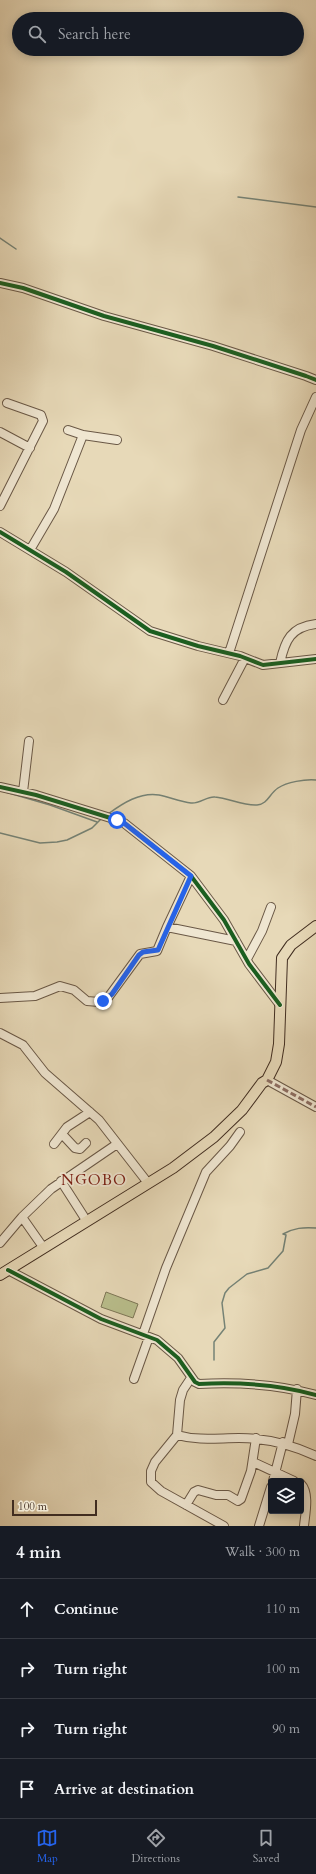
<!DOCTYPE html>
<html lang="en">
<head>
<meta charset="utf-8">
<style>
  body { margin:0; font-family:Cardo,serif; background:#242831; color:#f1f3f6 }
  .controls { position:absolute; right:12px; bottom:12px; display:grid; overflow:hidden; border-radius:4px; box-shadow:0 2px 10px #0003 }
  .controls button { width:36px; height:36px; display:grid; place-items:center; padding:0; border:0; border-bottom:1px solid #363941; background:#171b24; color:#f1f3f6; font:20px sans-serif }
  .scale { position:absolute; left:12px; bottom:10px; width:85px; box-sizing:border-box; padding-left:4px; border:2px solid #412d20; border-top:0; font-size:11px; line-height:14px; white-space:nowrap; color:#412d20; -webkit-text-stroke:3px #efe6d1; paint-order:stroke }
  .stop { position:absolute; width:12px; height:12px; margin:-9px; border:3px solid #2563eb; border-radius:50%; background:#fff }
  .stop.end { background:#2563eb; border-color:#fff; box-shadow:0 1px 4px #0008 }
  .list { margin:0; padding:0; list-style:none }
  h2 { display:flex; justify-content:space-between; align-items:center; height:52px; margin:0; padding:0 16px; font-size:17px }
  h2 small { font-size:13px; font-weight:400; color:#9ea1a6 }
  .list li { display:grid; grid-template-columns:26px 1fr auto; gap:12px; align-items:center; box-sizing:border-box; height:60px; padding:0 16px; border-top:1px solid #363941 }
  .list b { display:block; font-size:15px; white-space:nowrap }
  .list em { font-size:13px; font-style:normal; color:#9ea1a6 }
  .icon { flex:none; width:22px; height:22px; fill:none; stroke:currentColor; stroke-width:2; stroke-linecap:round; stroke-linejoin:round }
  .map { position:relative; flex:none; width:316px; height:1526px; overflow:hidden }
  .search { position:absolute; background:#171b24; box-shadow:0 2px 10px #0003; left:12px; right:12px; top:12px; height:44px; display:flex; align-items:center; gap:10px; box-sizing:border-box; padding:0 14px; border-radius:22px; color:#9ea1a6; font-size:15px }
  .sheet { height:292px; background:#171b24 }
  nav { display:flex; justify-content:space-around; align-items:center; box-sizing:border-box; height:56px; border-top:1px solid #363941; background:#171b24; font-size:11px; color:#9ea1a6 }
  nav a { display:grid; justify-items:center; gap:2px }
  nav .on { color:#2563eb }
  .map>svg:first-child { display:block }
  .green { fill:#b9be8c; stroke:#7d7656 }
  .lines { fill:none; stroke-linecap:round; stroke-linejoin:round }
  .stream { stroke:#758275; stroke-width:1.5 }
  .minor-casing { stroke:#6a5846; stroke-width:10 }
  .major-casing { stroke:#412d20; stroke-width:12 }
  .minor { stroke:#efe6d1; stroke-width:8 }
  .major { stroke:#e7d9b8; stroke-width:10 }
  .quiet { stroke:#8d6e63; stroke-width:3; stroke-dasharray:6 3; stroke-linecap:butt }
  .cycleway-casing { stroke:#efe6d1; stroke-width:6 }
  .cycleway { stroke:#1b5e20; stroke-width:4 }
  .route { stroke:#2563eb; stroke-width:5 }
  .labels { text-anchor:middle; stroke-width:3.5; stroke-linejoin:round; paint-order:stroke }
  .quarter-label { font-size:15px; letter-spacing:1px; fill:#7a1f14; stroke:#efe6d1 }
</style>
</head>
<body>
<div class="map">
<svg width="316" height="1526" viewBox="0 0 316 1526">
  <rect width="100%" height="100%" fill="#e7d9b8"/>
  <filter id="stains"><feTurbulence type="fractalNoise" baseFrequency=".005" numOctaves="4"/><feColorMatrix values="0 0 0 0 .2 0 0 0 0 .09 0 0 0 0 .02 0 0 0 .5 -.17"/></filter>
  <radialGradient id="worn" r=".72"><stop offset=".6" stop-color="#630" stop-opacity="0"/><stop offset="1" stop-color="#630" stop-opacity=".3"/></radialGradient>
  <!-- green -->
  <path class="green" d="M106,1292L138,1304L133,1318L101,1307Z"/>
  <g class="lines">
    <!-- stream -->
    <path class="stream" d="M238,197L316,207
      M0,238L16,249
      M2,791L50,805L97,822
      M108,814C123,803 140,792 159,795C169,797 181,802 191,803C200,804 207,796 215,797C229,798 243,806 257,805C268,804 269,794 278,788C287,782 305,779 316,780
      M0,833L40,843L57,842L67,840L92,828L102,818
      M214,1360V1342L225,1328L222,1303L225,1293L229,1288L247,1274L268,1268L283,1251L286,1235L283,1234C294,1228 303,1227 316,1228"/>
    <defs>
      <path id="minor" d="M0,283L23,288L104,316L213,346L306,376L316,380
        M68,430L83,435
        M0,432L30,448
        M0,506L43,421L41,415L7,403
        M0,532L66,572L150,631L198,646L240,656L263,665L316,659
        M30,550L54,509L83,435L117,440
        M229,653L301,430L316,397
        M280,663C285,640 291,627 316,624
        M223,700L245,658
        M0,787L36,795L117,820L124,823L191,876L224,920L249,964L280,1005
        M23,792L29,741
        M167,927L191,876
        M247,959L262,931L271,907
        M0,998L35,996L60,986L74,990L87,1001L99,1002L107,999L140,954L157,951L167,927L236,941
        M0,1033L23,1045L45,1073L99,1120L148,1183
        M267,1080L316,1107
        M62,1134L75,1148L80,1149L86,1143
        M54,1144L67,1127L90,1112
        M61,1181L86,1220
        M22,1217L43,1247
        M0,1243L22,1217L51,1189L117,1144
        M8,1270L101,1319L157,1340L178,1358L195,1382L199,1384C239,1382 278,1384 316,1395
        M143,1334L166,1268L206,1172L230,1146L240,1132
        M191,1378L183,1390L180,1400L177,1435L155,1462L151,1471V1482L161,1491L224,1526
        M134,1379L149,1337
        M177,1435C198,1441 218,1438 239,1438C267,1438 291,1444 316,1456
        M288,1444L295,1414L297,1389
        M253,1462L294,1481
        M273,1481L283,1442
        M301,1484C310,1493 305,1515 304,1526
        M186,1505L194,1492L198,1490L216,1495H228L238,1501L241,1499L251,1471L256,1438
        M259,1526L271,1487"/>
      <path id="major" d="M0,1275L173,1168L214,1137L242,1110L262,1083L267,1080L276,1062L279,1044L282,958L291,945L316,926"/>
    </defs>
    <!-- minor casing -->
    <use href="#minor" class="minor-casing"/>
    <!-- major casing -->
    <use href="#major" class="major-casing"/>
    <!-- minor -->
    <use href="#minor" class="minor"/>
    <!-- major -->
    <use href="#major" class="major"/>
    <!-- quiet -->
    <path class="quiet" d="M267,1080L316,1107"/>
    <defs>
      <path id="cycleway" d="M0,283L23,288L104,316L213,346L306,376L316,380
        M0,532L66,572L150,631L198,646L240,656L263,665L316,659
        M0,787L36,795L117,820L124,823L191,876L224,920L249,964L280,1005
        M8,1270L101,1319L157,1340L178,1358L195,1382L199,1384C239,1382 278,1384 316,1395"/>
    </defs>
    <!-- cycleway casing -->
    <use href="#cycleway" class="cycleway-casing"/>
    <!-- cycleway -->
    <use href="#cycleway" class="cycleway"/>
  </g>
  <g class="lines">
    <!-- route -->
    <path class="route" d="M103,1001L112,994L139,955L143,952L158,950L191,876L124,823L117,820"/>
  </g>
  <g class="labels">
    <!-- quarter labels -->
    <g class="quarter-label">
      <text x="94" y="1185">NGOBO</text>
    </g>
  </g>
  <rect width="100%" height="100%" filter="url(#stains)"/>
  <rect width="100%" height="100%" fill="url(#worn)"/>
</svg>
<div class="controls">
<button><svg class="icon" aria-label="layers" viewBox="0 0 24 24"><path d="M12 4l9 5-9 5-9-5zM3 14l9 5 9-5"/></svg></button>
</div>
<div class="scale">100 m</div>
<div class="stop" style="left:117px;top:820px"></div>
<div class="stop end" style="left:103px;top:1001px"></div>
<div class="search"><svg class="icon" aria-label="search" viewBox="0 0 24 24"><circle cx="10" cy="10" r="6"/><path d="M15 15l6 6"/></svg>Search here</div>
</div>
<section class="sheet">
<h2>4 min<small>Walk · 300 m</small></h2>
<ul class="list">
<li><svg class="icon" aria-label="ahead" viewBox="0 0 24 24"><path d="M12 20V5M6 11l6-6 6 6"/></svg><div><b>Continue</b></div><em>110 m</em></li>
<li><svg class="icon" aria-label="right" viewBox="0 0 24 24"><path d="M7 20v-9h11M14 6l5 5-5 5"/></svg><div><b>Turn right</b></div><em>100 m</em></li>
<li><svg class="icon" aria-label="right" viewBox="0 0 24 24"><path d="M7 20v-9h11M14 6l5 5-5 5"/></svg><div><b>Turn right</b></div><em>90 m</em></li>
<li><svg class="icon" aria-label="arrive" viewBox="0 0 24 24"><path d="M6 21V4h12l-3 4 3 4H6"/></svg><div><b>Arrive at destination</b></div></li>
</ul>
</section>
<nav>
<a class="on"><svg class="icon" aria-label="map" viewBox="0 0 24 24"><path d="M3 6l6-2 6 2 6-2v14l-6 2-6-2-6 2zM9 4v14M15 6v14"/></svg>Map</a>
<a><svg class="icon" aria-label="directions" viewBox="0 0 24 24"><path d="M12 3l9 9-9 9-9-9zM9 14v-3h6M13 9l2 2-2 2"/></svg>Directions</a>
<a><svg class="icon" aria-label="saved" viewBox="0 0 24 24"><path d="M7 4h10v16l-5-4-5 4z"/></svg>Saved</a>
</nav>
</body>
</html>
